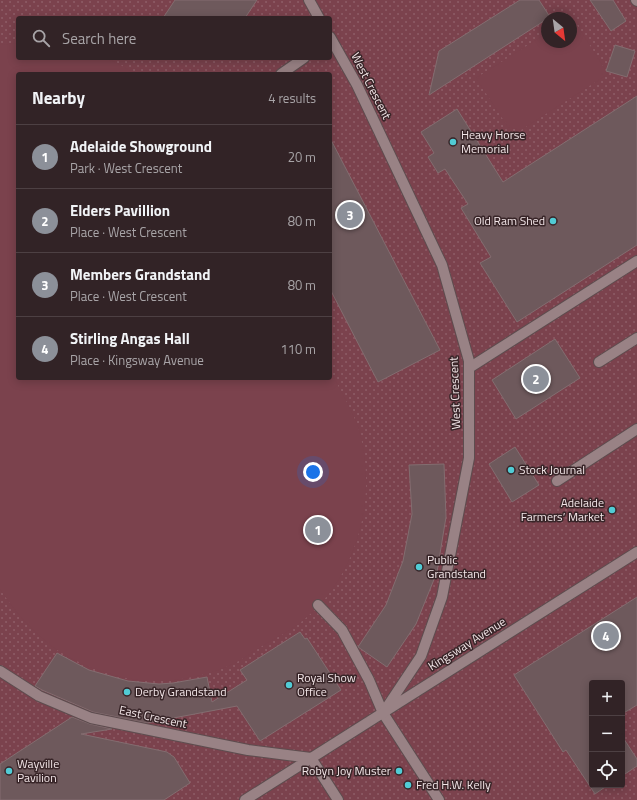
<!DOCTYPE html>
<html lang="en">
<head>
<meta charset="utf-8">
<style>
  body { margin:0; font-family:"Titillium Web",sans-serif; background:#3d2f32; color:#f1f3f6 }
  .controls { position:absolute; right:12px; bottom:12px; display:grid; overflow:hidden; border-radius:4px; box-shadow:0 2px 10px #0003 }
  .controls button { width:36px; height:36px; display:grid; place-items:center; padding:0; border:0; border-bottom:1px solid #4d4043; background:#322326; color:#f1f3f6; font:20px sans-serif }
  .compass { position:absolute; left:541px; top:12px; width:36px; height:36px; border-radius:50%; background:#322326; box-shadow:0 2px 10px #0003; rotate:151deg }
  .you { position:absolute; left:313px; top:472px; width:14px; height:14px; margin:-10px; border:3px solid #fff; border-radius:50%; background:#1a73e8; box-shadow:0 0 0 6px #1a73e833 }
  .badge { display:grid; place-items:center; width:26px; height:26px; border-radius:50%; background:#8c9099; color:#fff; font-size:13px; font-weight:700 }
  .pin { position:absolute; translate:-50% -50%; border:2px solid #fff; box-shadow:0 1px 4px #0006 }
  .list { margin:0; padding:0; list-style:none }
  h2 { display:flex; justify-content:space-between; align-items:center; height:52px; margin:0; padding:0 16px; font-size:17px }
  h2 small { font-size:13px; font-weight:400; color:#a8a4a7 }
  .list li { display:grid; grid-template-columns:26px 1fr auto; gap:12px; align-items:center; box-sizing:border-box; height:64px; padding:0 16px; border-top:1px solid #4d4043 }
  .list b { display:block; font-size:15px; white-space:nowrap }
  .list p { margin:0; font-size:13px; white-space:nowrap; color:#a8a4a7 }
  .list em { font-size:13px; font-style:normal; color:#a8a4a7 }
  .icon { flex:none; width:22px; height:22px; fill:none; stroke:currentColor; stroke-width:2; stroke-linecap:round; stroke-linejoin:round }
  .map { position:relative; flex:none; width:637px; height:800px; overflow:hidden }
  .search { position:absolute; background:#322326; box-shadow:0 2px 10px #0003; left:16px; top:16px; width:316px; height:44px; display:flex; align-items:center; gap:10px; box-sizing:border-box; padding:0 14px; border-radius:4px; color:#a8a4a7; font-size:15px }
  .panel { position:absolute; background:#322326; box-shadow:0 2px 10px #0003; left:16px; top:72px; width:316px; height:308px; border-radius:4px }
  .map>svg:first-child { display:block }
  .green { fill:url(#green-dots); fill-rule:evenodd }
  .pitch { fill:#7b424d }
  .building { fill:#6e595c; stroke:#836d70 }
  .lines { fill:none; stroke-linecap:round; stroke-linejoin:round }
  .service-casing { stroke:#5d4d4f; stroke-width:12 }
  .pedestrian-casing { stroke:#5d4d4f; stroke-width:12 }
  .service { stroke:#998285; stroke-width:10 }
  .pedestrian { stroke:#998285; stroke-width:10 }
  .poi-dot { fill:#51ccd5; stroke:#382528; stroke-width:1.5 }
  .labels { text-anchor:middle; stroke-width:3; stroke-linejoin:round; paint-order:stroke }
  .street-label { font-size:12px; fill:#f2e5e7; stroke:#382528 }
  .poi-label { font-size:12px; fill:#f2e5e7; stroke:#382528; text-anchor:start }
</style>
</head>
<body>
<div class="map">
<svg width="637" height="800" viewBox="0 0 637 800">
  <defs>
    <pattern id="green-dots" width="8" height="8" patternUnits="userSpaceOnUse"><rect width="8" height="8" fill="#7b424d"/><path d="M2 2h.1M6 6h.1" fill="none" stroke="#8e5d67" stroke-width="1.8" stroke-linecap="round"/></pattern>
  </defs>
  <rect width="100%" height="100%" fill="#422f32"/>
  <!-- green -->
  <path class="green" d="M0,0H637V800H0ZM18,18H330V58H18ZM547,18H571V42H547ZM18,74H330V378H18ZM592,683H622V785H592Z"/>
  <!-- pitch -->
  <path class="pitch" d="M572,17L608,74L521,130L508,127L476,78L547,33V42H571V18H570Z
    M18,43V58H105L117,63L136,74H18V378H330V371C338,385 346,400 353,415C355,420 358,425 359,430C379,499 356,582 297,625C288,632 277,637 267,643C257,649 246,657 235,663C210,675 181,681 153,681C120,681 73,664 48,643C29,628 13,609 0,589V45Z"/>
  <!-- building -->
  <path class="building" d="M175,0H257L245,18H163Z
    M520,0H539L550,17L547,18V19L429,95L439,51Z
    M590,0H613L626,21L611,31Z
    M615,45L635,51L627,77L606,71Z
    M637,96V245L517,322L480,263L491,257L461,208L468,204L445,169L438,173L428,157L434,153L421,132L457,109L503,182Z
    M330,138L440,350L378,382L330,289Z
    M555,339L580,378L516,419L492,380Z
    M515,447L539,485L512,502L489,464Z
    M444,464L446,517L437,572L416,624L387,667L358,647L386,605L403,561L412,514L409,465Z
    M637,597V705L622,714V683H592V785H608L595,794L566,750L563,752L514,675Z
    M300,632L305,639L307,638L341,690L260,741L237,706L147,723L93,712L42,690L35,686L57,653L89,670L128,681L159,684L173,683L207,677L212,702L247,680L240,670Z
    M72,717L90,724L112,729L81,734L167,752L171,755L174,757L190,783L164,800H0V764Z
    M622,736L637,759V766L622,776Z"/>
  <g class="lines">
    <defs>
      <path id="service" d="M281,74L304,58
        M599,362L637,338
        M469,368L637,261
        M557,481L637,429
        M318,605L342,630L369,680L383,713L439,800
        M311,758L338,800"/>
      <path id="pedestrian" d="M309,0L319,18
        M636,0L637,1
        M330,37L357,85L442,265L469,361V458L442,597L421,656L383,713
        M0,671L39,696L91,718L248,750L311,758
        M245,800L637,552"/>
    </defs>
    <!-- service casing -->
    <use href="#service" class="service-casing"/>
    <!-- pedestrian casing -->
    <use href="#pedestrian" class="pedestrian-casing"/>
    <!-- service -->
    <use href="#service" class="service"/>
    <!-- pedestrian -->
    <use href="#pedestrian" class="pedestrian"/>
  </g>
  <!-- markers -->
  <g class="poi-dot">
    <circle cx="453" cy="142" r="4"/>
    <circle cx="553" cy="221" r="4"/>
    <circle cx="511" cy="470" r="4"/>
    <circle cx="612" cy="510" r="4"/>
    <circle cx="419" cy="567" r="4"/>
    <circle cx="289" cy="685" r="4"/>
    <circle cx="127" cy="692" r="4"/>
    <circle cx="9" cy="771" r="4"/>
    <circle cx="399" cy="771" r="4"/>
    <circle cx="408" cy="785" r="4"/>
  </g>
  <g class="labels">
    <!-- street labels -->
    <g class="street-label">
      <text transform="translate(371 86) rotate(63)" y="4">West Crescent</text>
      <text transform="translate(455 393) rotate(-92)" y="4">West Crescent</text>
      <text transform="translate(467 644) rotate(-32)" y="4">Kingsway Avenue</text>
      <text transform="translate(153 717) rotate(12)" y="4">East Crescent</text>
    </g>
    <!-- poi labels -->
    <g class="poi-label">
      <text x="461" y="139">Heavy Horse<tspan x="461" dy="14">Memorial</tspan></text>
      <text x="545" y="225" text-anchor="end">Old Ram Shed</text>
      <text x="519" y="474">Stock Journal</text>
      <text x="604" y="507" text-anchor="end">Adelaide<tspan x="604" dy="14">Farmers’ Market</tspan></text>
      <text x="427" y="564">Public<tspan x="427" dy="14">Grandstand</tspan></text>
      <text x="297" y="682">Royal Show<tspan x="297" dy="14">Office</tspan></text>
      <text x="135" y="696">Derby Grandstand</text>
      <text x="17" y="768">Wayville<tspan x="17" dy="14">Pavilion</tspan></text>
      <text x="391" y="775" text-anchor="end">Robyn Joy Muster</text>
      <text x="416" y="789">Fred H.W. Kelly</text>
    </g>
  </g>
</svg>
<div class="controls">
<button>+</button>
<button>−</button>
<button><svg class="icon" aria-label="locate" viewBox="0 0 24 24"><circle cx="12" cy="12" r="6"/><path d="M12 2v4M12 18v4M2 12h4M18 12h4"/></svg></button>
</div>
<svg class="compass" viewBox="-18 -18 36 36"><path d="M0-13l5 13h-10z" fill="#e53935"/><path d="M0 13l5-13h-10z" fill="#a8a4a7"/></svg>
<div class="you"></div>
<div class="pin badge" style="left:318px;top:530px">1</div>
<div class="pin badge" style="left:536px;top:379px">2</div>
<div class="pin badge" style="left:350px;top:215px">3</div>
<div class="pin badge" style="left:606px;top:636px">4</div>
<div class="search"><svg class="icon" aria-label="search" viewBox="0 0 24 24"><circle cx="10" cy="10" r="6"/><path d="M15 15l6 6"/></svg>Search here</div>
<section class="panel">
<h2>Nearby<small>4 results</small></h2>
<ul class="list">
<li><span class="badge">1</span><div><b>Adelaide Showground</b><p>Park · West Crescent</p></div><em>20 m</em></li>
<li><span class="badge">2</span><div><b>Elders Pavillion</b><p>Place · West Crescent</p></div><em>80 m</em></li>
<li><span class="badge">3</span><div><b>Members Grandstand</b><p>Place · West Crescent</p></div><em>80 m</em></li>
<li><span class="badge">4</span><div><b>Stirling Angas Hall</b><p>Place · Kingsway Avenue</p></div><em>110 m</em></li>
</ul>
</section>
</div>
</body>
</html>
